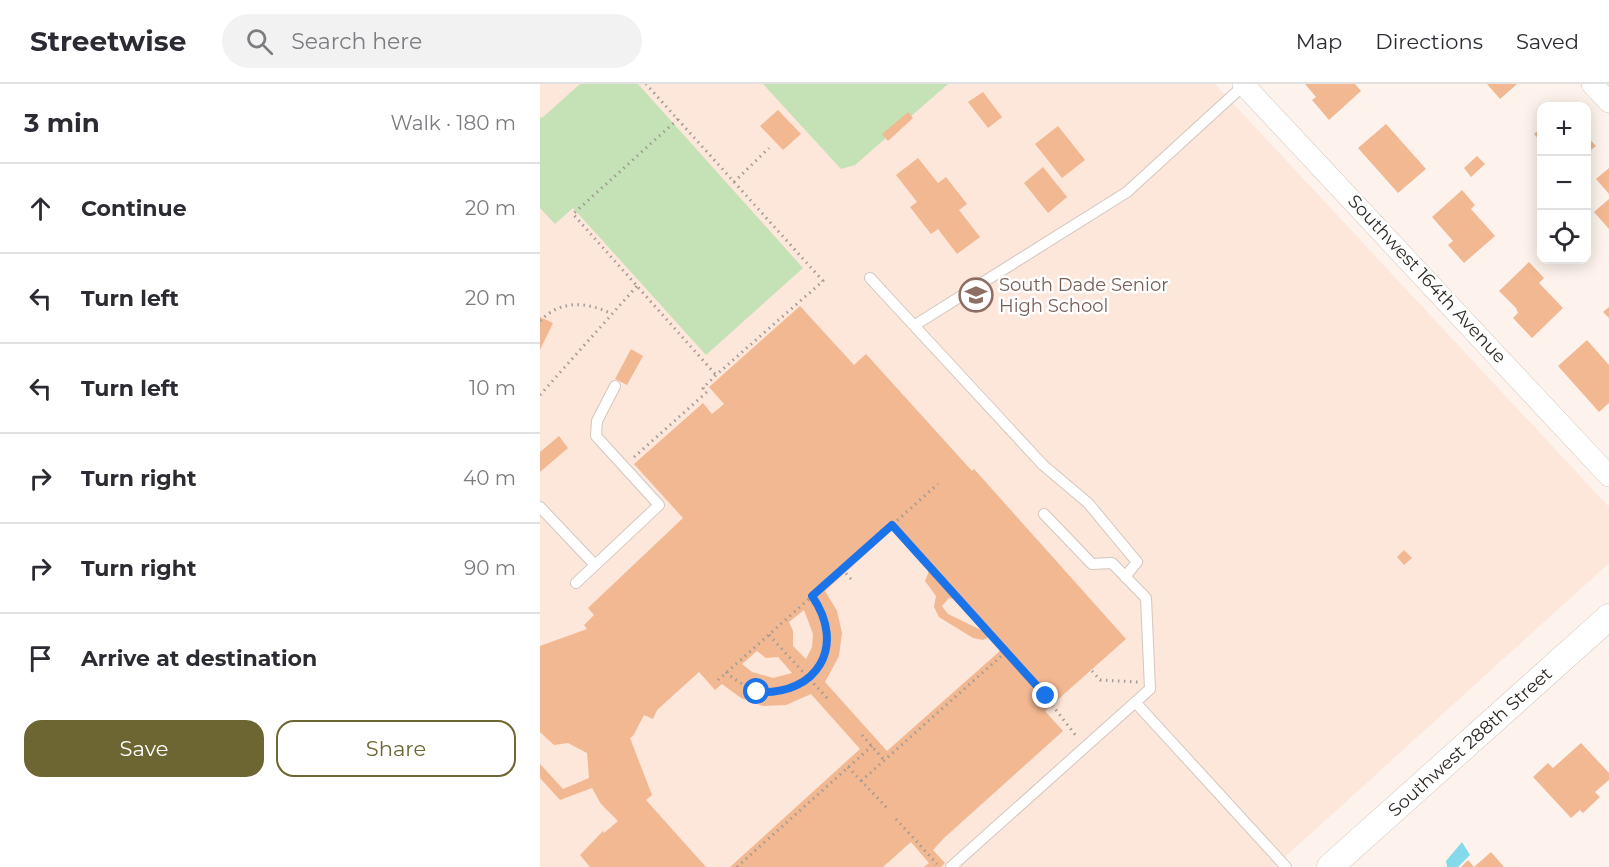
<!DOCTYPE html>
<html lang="en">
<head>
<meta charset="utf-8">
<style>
  body { margin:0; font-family:Montserrat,sans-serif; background:#f2f2f3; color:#2b2b33 }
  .controls { position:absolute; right:18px; top:18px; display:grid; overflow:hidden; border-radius:12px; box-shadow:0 3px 15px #0003 }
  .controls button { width:54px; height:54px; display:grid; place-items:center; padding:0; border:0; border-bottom:2px solid #e1e1e2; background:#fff; color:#2b2b33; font:30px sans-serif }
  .stop { position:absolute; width:18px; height:18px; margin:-14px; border:4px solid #1a73e8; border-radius:50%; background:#fff }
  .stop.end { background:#1a73e8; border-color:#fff; box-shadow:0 2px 6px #0008 }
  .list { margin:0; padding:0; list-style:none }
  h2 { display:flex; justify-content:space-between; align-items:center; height:78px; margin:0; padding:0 24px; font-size:26px }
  h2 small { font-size:20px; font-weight:400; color:#7c7c81 }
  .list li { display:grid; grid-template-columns:39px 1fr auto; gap:18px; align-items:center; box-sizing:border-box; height:90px; padding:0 24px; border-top:2px solid #e1e1e2 }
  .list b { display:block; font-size:22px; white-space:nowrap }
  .list em { font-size:20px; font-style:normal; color:#7c7c81 }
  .actions { display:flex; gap:12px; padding:18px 24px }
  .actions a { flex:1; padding:14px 0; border:2px solid #6d6632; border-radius:18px; text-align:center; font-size:21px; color:#6d6632 }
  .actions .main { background:#6d6632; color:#fff }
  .icon { flex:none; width:33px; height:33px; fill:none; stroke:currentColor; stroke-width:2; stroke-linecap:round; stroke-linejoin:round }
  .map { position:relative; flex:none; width:1069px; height:783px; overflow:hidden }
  header { display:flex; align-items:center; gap:36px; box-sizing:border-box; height:84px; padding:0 30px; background:#fff; border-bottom:2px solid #e1e1e2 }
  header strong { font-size:28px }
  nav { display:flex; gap:33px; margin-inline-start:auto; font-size:21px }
  .search { width:420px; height:54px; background:#f2f2f3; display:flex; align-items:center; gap:15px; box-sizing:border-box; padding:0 21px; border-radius:33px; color:#7c7c81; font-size:22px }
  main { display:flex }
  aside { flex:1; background:#fff }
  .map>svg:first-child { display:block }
  .education { fill:#fde6da }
  .green { fill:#c5e1b6 }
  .water { fill:#84d9ea }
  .building { fill:#f2b891; fill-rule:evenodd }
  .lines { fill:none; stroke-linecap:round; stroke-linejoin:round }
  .service-casing { stroke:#d3c7be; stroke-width:12 }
  .minor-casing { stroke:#d3c7be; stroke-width:22 }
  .tertiary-casing { stroke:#d3c7be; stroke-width:27 }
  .path { stroke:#a29b95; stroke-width:3; stroke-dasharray:1.5 4.5; stroke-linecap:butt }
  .service { stroke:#fff; stroke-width:10 }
  .minor { stroke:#fff; stroke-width:21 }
  .tertiary { stroke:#fff; stroke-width:26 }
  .route { stroke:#1a73e8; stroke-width:8 }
  .labels { text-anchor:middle; stroke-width:5; stroke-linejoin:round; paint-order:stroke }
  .street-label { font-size:18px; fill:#2f2b27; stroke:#fff }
  .education-label { font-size:18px; fill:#785e54; stroke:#fff; text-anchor:start }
</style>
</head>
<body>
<header>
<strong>Streetwise</strong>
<div class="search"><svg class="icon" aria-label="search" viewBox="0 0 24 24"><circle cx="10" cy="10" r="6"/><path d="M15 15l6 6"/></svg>Search here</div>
<nav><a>Map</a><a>Directions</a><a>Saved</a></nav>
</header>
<main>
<aside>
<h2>3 min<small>Walk · 180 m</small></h2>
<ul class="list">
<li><svg class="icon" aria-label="ahead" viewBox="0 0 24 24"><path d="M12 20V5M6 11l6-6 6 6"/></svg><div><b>Continue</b></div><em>20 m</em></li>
<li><svg class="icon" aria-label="left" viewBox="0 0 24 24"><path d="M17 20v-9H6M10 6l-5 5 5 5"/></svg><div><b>Turn left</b></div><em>20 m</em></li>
<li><svg class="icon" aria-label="left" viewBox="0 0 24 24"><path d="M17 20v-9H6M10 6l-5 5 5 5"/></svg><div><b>Turn left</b></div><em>10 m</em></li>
<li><svg class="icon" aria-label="right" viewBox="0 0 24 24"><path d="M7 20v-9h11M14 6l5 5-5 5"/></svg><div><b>Turn right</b></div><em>40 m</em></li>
<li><svg class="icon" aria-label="right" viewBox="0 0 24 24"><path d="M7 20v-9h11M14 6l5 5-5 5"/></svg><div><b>Turn right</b></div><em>90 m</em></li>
<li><svg class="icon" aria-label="arrive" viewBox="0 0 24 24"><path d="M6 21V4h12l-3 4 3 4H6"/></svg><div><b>Arrive at destination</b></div></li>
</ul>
<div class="actions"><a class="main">Save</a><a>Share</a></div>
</aside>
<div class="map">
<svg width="1069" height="783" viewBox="0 0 1069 783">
  <rect width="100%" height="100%" fill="#fdf3ec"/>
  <!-- education -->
  <path class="education" d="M0,0H675L1069,423V479L734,783H0Z"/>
  <!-- green -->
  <path class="green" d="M40,0H98L263,184L166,271L33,124L15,140L0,124V33L2,34Z
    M223,0H408L315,81L301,85Z"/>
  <!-- water -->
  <path class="water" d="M922,758L930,771L918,783H907L906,777Z"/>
  <!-- building -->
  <path class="building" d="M765,0H815L821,7L789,36L772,16L776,13Z
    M947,0H977L960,15Z
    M443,8L462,33L448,44L428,18Z
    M238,26L261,50L243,66L220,42Z
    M368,28L373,34L348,57L342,50Z
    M846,40L886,85L858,109L818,64Z
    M518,42L545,76L522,94L495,60Z
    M1002,43V59L994,50Z
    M1046,51L1056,62L1046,70Z
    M937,72L945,80L931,93L924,84Z
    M378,74L398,99L406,93L427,120L419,126L440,153L417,170L398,145L391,150L370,123L377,118L356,91Z
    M503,83L527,113L508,129L484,99Z
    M1069,84V110L1056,95Z
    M922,106L935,121L931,125L955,152L924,179L908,161L913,157L892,133Z
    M1069,115V145L1054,128Z
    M989,178L1004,194L999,199L1023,224L992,254L973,234L978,229L976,224L959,207Z
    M260,222L314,281L326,270L432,387L434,385L586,555L505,627L523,647L404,754L393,766L405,779L401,783H384L389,779L371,758L343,783H190L320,665L271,610L246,621L223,622L201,614L182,600L175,606L159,588L117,626L113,635L104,631L93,652L90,654L112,711L106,716L166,783H50L40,771L63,747L64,749L78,737L61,720L52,704L20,716L0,694V680L23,705L49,694L47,669L28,659L14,661L0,648V562L47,545L44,541L54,531L48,524L143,434L94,380L163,319L172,330L184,320L169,303ZM352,446L389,487L385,497L396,512L394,523L399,533L433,554L443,556L449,553L461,566L347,667L285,598L299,572L302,549L297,527L285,507ZM409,514L413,515L443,547L408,530L402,522ZM264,526L273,550L272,563L266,575L253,562V547L249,538ZM217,567L226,574L238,573L252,589L233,594L212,588L202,580Z
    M1069,223V234L1063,228Z
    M0,233L13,239L0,266Z
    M1047,256L1069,281V319L1059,328L1018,282Z
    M91,265L103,272L87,301L75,295Z
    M19,352L28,364L0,388V368Z
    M864,466L872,474L864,481L857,473Z
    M1041,659L1069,689V696L1055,708L1060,713L1043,729L1040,726L1031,734L993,693L1008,679L1013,684Z
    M951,768L964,783H921L928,776L934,783Z"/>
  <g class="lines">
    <defs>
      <path id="service" d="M330,194L503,381L548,419L597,478L585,493
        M375,241L587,108L704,1
        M0,423L55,481
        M36,499L119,421L56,352L57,337L75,302
        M595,618L746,783
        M411,783L610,605L606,514L572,479L552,480L504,430"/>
      <path id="minor" d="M703,0L1069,392
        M1052,0L1069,18"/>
      <path id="tertiary" d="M790,783L1069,533"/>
    </defs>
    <!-- service casing -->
    <use href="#service" class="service-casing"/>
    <!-- minor casing -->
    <use href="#minor" class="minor-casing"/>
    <!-- tertiary casing -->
    <use href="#tertiary" class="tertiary-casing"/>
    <!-- path -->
    <path class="path" d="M138,35L33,130L176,291
      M194,98L229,64
      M0,237C21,215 48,218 72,230
      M0,311L97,202
      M94,373L167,308L163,304L176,291L283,197L106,0
      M352,441L506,612
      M302,485L311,495
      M229,551L287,614
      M552,587L560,596L598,598
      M186,588C245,642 318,577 272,512
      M178,596L398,400
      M512,621L537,653
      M322,651L344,676
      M308,683L349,726
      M321,697L468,566
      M356,735L397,780
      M197,783L332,662"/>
    <!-- service -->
    <use href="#service" class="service"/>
    <!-- minor -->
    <use href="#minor" class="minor"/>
    <!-- tertiary -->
    <use href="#tertiary" class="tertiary"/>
  </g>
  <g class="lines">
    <!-- route -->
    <path class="route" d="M217,608C277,612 307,562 272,512L352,441L506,612"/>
  </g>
  <!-- icons -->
  <defs>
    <symbol id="school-ring" viewBox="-11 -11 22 22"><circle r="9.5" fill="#fff" stroke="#8d6e63" stroke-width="1.5"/><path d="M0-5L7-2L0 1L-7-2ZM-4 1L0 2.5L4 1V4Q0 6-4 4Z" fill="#8d6e63"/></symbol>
  </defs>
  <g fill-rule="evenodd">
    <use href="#school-ring" x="417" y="192" width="38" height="38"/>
  </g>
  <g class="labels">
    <!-- street labels -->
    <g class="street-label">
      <text transform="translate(887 195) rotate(47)" y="6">Southwest 164th Avenue</text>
      <text transform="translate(930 658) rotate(-42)" y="6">Southwest 288th Street</text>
    </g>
    <!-- education labels -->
    <g class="education-label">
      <text x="459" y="207">South Dade Senior<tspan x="459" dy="21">High School</tspan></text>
    </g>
  </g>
</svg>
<div class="controls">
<button>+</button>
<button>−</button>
<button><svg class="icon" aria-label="locate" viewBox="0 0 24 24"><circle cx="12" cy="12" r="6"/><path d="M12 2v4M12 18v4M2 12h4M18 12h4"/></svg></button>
</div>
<div class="stop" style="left:217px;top:608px"></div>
<div class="stop end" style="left:506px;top:612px"></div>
</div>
</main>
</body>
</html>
